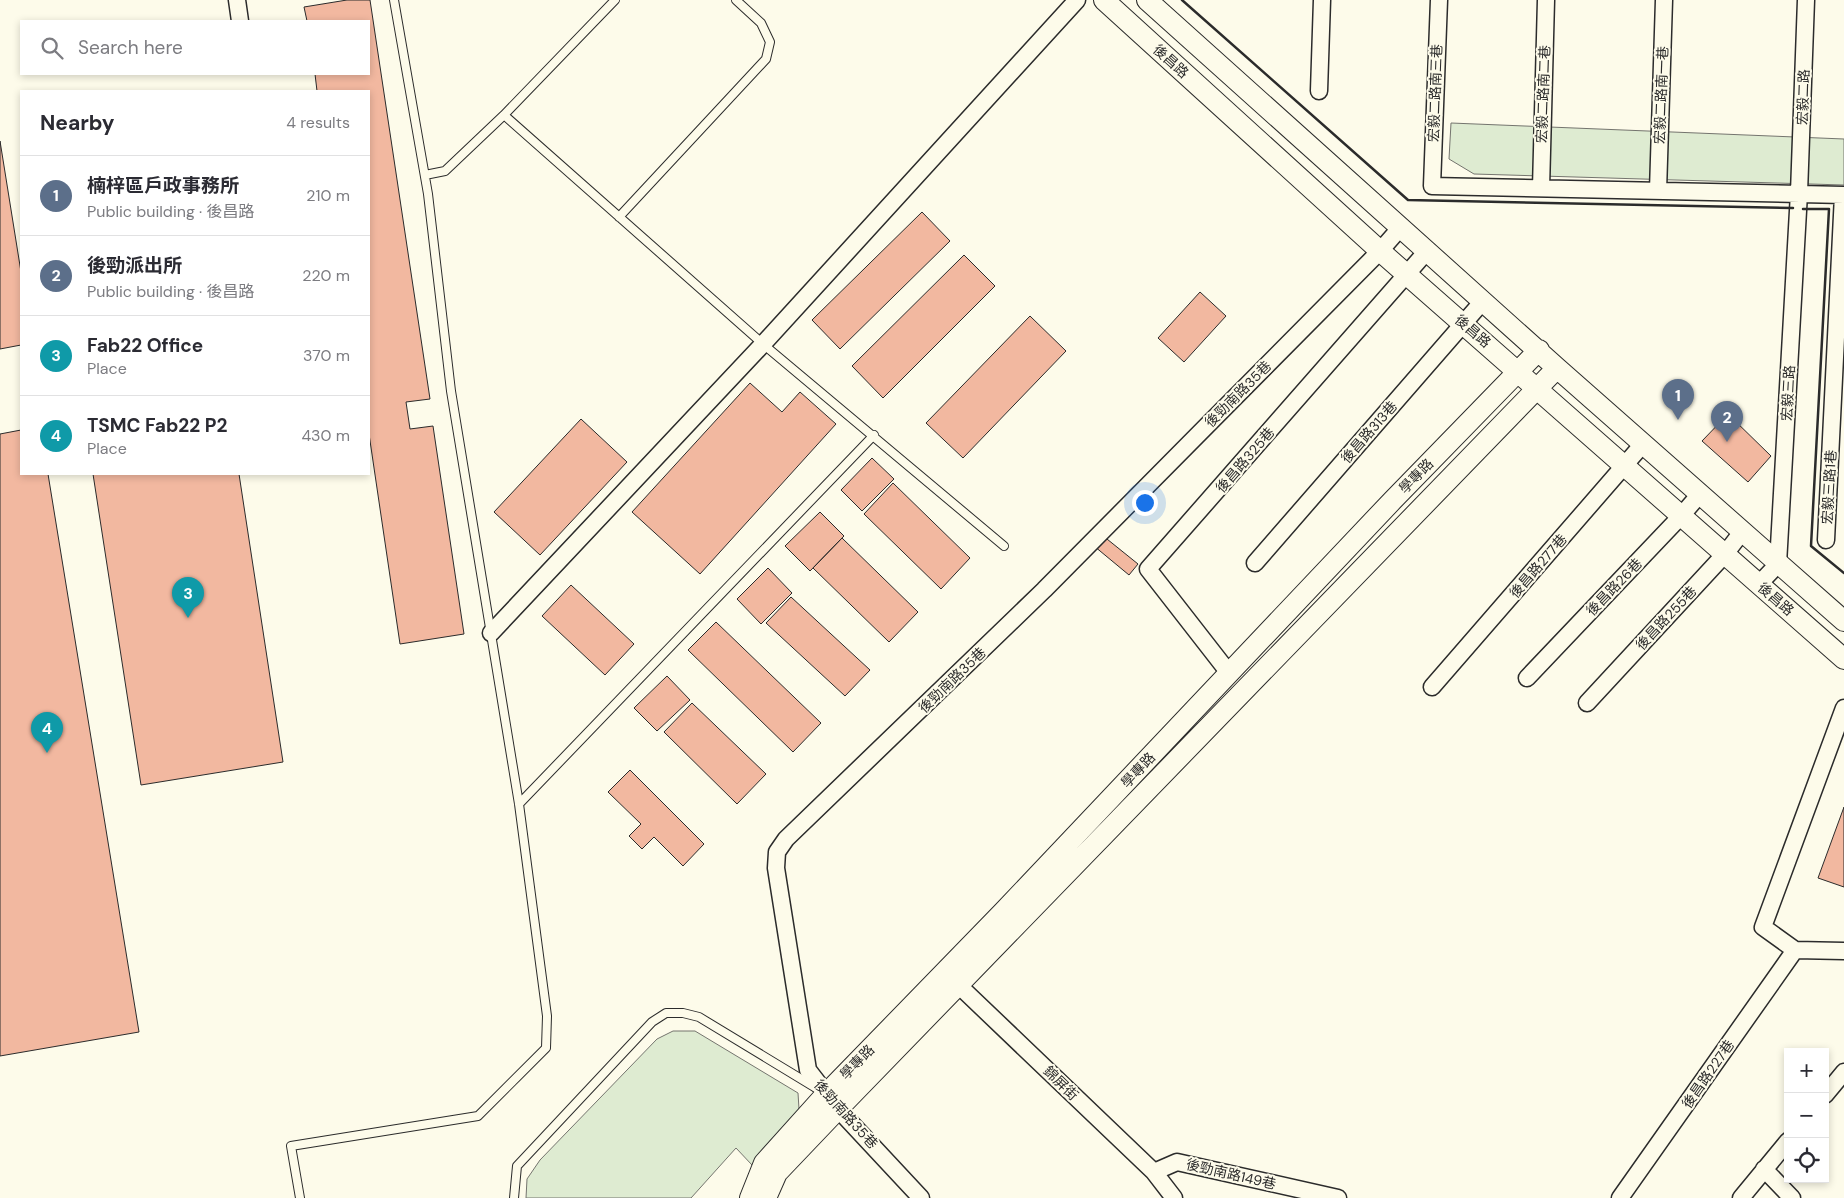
<!DOCTYPE html>
<html lang="en">
<head>
<meta charset="utf-8">
<style>
  body { margin:0; font-family:"DM Sans","Noto Sans TC",sans-serif; background:#f2f2f3; color:#2b2b33 }
  .controls { position:absolute; right:15px; bottom:15px; display:grid; overflow:hidden; border-radius:0px; box-shadow:0 2px 8px #0003 }
  .controls button { width:45px; height:45px; display:grid; place-items:center; padding:0; border:0; border-bottom:1px solid #e1e1e2; background:#fff; color:#2b2b33; font:25px sans-serif }
  .you { position:absolute; left:1144px; top:502px; width:18px; height:18px; margin:-12px; border:4px solid #fff; border-radius:50%; background:#1a73e8; box-shadow:0 0 0 8px #1a73e833 }
  .badge { display:grid; place-items:center; width:32px; height:32px; border-radius:50%; background:#d93025; color:#fff; font-size:16px; font-weight:700 }
  .pin { position:absolute; translate:-50% -41px; filter:drop-shadow(0 1px 2px #0008) }
  .pin::after { content:''; position:absolute; top:26px; width:18px; height:15px; background:inherit; clip-path:polygon(0 0,100% 0,50% 100%) }
  .list { margin:0; padding:0; list-style:none }
  h2 { display:flex; justify-content:space-between; align-items:center; height:65px; margin:0; padding:0 20px; font-size:21px }
  h2 small { font-size:16px; font-weight:400; color:#7c7c81 }
  .list li { display:grid; grid-template-columns:32px 1fr auto; gap:15px; align-items:center; box-sizing:border-box; height:80px; padding:0 20px; border-top:1px solid #e1e1e2 }
  .list b { display:block; font-size:19px; white-space:nowrap }
  .list p { margin:0; font-size:16px; white-space:nowrap; color:#7c7c81 }
  .list em { font-size:16px; font-style:normal; color:#7c7c81 }
  .icon { flex:none; width:28px; height:28px; fill:none; stroke:currentColor; stroke-width:2; stroke-linecap:round; stroke-linejoin:round }
  .map { position:relative; flex:none; width:1844px; height:1198px; overflow:hidden }
  .search { position:absolute; background:#fff; box-shadow:0 2px 8px #0003; left:20px; top:20px; width:350px; height:55px; display:flex; align-items:center; gap:12px; box-sizing:border-box; padding:0 18px; border-radius:0px; color:#7c7c81; font-size:19px }
  .panel { position:absolute; background:#fff; box-shadow:0 2px 8px #0003; left:20px; top:90px; width:350px; height:385px; border-radius:0px }
  .map>svg:first-child { display:block }
  .green { fill:#deebd1; stroke:#74746e }
  .building { fill:#f2b8a0; stroke:#2b2b2b }
  .lines { fill:none; stroke-linecap:round; stroke-linejoin:round }
  .service-casing { stroke:#2b2b2b; stroke-width:10 }
  .minor-casing { stroke:#2b2b2b; stroke-width:19 }
  .tertiary-casing { stroke:#2b2b2b; stroke-width:22 }
  .service { stroke:#fdfbea; stroke-width:8 }
  .minor { stroke:#fdfbea; stroke-width:16 }
  .tertiary { stroke:#fdfbea; stroke-width:20 }
  .wall { stroke:#2b2b2b; stroke-width:2.5 }
  .labels { text-anchor:middle; stroke-width:4; stroke-linejoin:round; paint-order:stroke }
  .street-label { font-size:14px; fill:#2b2b2b; stroke:#fdfbea }
</style>
</head>
<body>
<div class="map">
<svg width="1844" height="1198" viewBox="0 0 1844 1198">
  <rect width="100%" height="100%" fill="#fdfbea"/>
  <!-- green -->
  <path class="green" d="M1451,123L1844,139V185L1474,174L1449,159Z
    M673,1031H695L798,1093L799,1109L752,1165L736,1148L691,1198H526L527,1179L540,1160L657,1039Z"/>
  <!-- building -->
  <path class="building" d="M347,0H370L430,399L406,402L410,429L433,426L464,634L400,644L369,434V91H317L315,74H369V21H307L304,7Z
    M0,141L21,272V345L0,349Z
    M922,212L950,241L840,349L812,320Z
    M964,255L995,286L883,398L852,366Z
    M1200,292L1226,316L1184,362L1158,338Z
    M1030,316L1066,351L963,458L926,423Z
    M750,383L782,412L800,392L836,424L700,574L632,512Z
    M1728,414L1771,456L1748,482L1702,441Z
    M581,419L627,462L540,555L494,512Z
    M21,430V474H48L139,1032L0,1056V434Z
    M872,458L894,479L862,511L841,490Z
    M93,474H239L283,762L141,785Z
    M893,483L970,558L941,589L864,514Z
    M820,512L844,536L810,571L785,546Z
    M1102,535L1138,564L1129,575L1094,546Z
    M842,538L918,612L889,642L813,568Z
    M768,568L792,593L761,624L737,599Z
    M571,585L634,644L605,675L542,616Z
    M791,597L870,670L845,696L766,623Z
    M716,622L821,723L793,752L688,650Z
    M667,676L690,700L657,731L634,708Z
    M692,703L766,774L737,804L664,732Z
    M630,770L704,844L683,866L654,837L642,849L629,836L641,824L608,792Z
    M1844,807V887L1818,878Z"/>
  <g class="lines">
    <defs>
      <path id="service" d="M615,0L504,115L763,344L1004,546
        M425,175L445,171L504,115
        M619,217L766,59L770,42L761,23L736,0
        M519,804L874,435
        M300,1198L291,1146L478,1116L546,1048L547,1016L519,804L451,391L428,194L394,0
        M514,1198L517,1166L652,1022L666,1013H683L699,1017L816,1088"/>
      <path id="minor" d="M237,0L240,21
        M1439,0L1432,186L1844,195
        M1319,91L1322,0
        M1541,188L1546,0
        M1658,191L1664,0
        M1826,540L1843,195
        M1255,563L1483,301
        M1759,584L1778,564L1799,193L1806,0
        M491,633L763,344L1077,0
        M1229,673L1148,569L1427,251
        M1527,678L1681,516L1700,494
        M1432,687L1643,444
        M1587,703L1725,554L1742,532
        M1795,950L1763,927L1844,708
        M950,977L1154,1172L1174,1198
        M1825,1095L1844,1072
        M1764,1169L1792,1198
        M1154,1172L1177,1162L1338,1198
        M921,1198L838,1109L808,1070L776,868L777,852L786,839L1044,590L1380,251L1401,227
        M1620,1198L1795,950L1844,951
        M1741,1198L1788,1141"/>
      <path id="tertiary" d="M1104,0L1380,251L1844,659
        M1147,0L1557,368L1844,621
        M750,1198L764,1163L826,1094L1003,912L1392,501L1539,350
        M766,1198L777,1173L838,1109L1557,368"/>
    </defs>
    <!-- service casing -->
    <use href="#service" class="service-casing"/>
    <!-- minor casing -->
    <use href="#minor" class="minor-casing"/>
    <!-- tertiary casing -->
    <use href="#tertiary" class="tertiary-casing"/>
    <!-- service -->
    <use href="#service" class="service"/>
    <!-- minor -->
    <use href="#minor" class="minor"/>
    <!-- tertiary -->
    <use href="#tertiary" class="tertiary"/>
    <!-- wall -->
    <path class="wall" d="M1182,0L1408,200L1793,208
      M1803,209H1829L1811,546L1844,573"/>
  </g>
  <g class="labels">
    <!-- street labels -->
    <g class="street-label">
      <text transform="translate(1171 61) rotate(42)" y="5">後昌路</text>
      <text transform="translate(1435 93) rotate(-88)" y="5">宏毅二路南三巷</text>
      <text transform="translate(1543 94) rotate(-88)" y="5">宏毅二路南二巷</text>
      <text transform="translate(1661 95) rotate(-88)" y="5">宏毅二路南一巷</text>
      <text transform="translate(1803 97) rotate(-88)" y="5">宏毅二路</text>
      <text transform="translate(1473 331) rotate(41)" y="5">後昌路</text>
      <text transform="translate(1788 393) rotate(-87)" y="5">宏毅三路</text>
      <text transform="translate(1238 394) rotate(-45)" y="5">後勁南路35巷</text>
      <text transform="translate(1369 432) rotate(-49)" y="5">後昌路313巷</text>
      <text transform="translate(1245 460) rotate(-49)" y="5">後昌路325巷</text>
      <text transform="translate(1416 476) rotate(-46)" y="5">學專路</text>
      <text transform="translate(1829 487) rotate(-87)" y="5">宏毅三路1巷</text>
      <text transform="translate(1538 566) rotate(-49)" y="5">後昌路277巷</text>
      <text transform="translate(1614 587) rotate(-46)" y="5">後昌路26巷</text>
      <text transform="translate(1776 599) rotate(41)" y="5">後昌路</text>
      <text transform="translate(1666 618) rotate(-47)" y="5">後昌路255巷</text>
      <text transform="translate(952 680) rotate(-44)" y="5">後勁南路35巷</text>
      <text transform="translate(1138 770) rotate(-47)" y="5">學專路</text>
      <text transform="translate(857 1062) rotate(-46)" y="5">學專路</text>
      <text transform="translate(1708 1074) rotate(-55)" y="5">後昌路227巷</text>
      <text transform="translate(1061 1083) rotate(44)" y="5">錦屏街</text>
      <text transform="translate(846 1114) rotate(48)" y="5">後勁南路35巷</text>
      <text transform="translate(1231 1174) rotate(13)" y="5">後勁南路149巷</text>
    </g>
  </g>
</svg>
<div class="controls">
<button>+</button>
<button>−</button>
<button><svg class="icon" aria-label="locate" viewBox="0 0 24 24"><circle cx="12" cy="12" r="6"/><path d="M12 2v4M12 18v4M2 12h4M18 12h4"/></svg></button>
</div>
<div class="you"></div>
<div class="pin badge" style="left:1678px;top:420px;background:#5c6f8a">1</div>
<div class="pin badge" style="left:1727px;top:442px;background:#5c6f8a">2</div>
<div class="pin badge" style="left:188px;top:618px;background:#0f9aa8">3</div>
<div class="pin badge" style="left:47px;top:753px;background:#0f9aa8">4</div>
<div class="search"><svg class="icon" aria-label="search" viewBox="0 0 24 24"><circle cx="10" cy="10" r="6"/><path d="M15 15l6 6"/></svg>Search here</div>
<section class="panel">
<h2>Nearby<small>4 results</small></h2>
<ul class="list">
<li><span class="badge" style="background:#5c6f8a">1</span><div><b>楠梓區戶政事務所</b><p>Public building · 後昌路</p></div><em>210 m</em></li>
<li><span class="badge" style="background:#5c6f8a">2</span><div><b>後勁派出所</b><p>Public building · 後昌路</p></div><em>220 m</em></li>
<li><span class="badge" style="background:#0f9aa8">3</span><div><b>Fab22 Office</b><p>Place</p></div><em>370 m</em></li>
<li><span class="badge" style="background:#0f9aa8">4</span><div><b>TSMC Fab22 P2</b><p>Place</p></div><em>430 m</em></li>
</ul>
</section>
</div>
</body>
</html>
